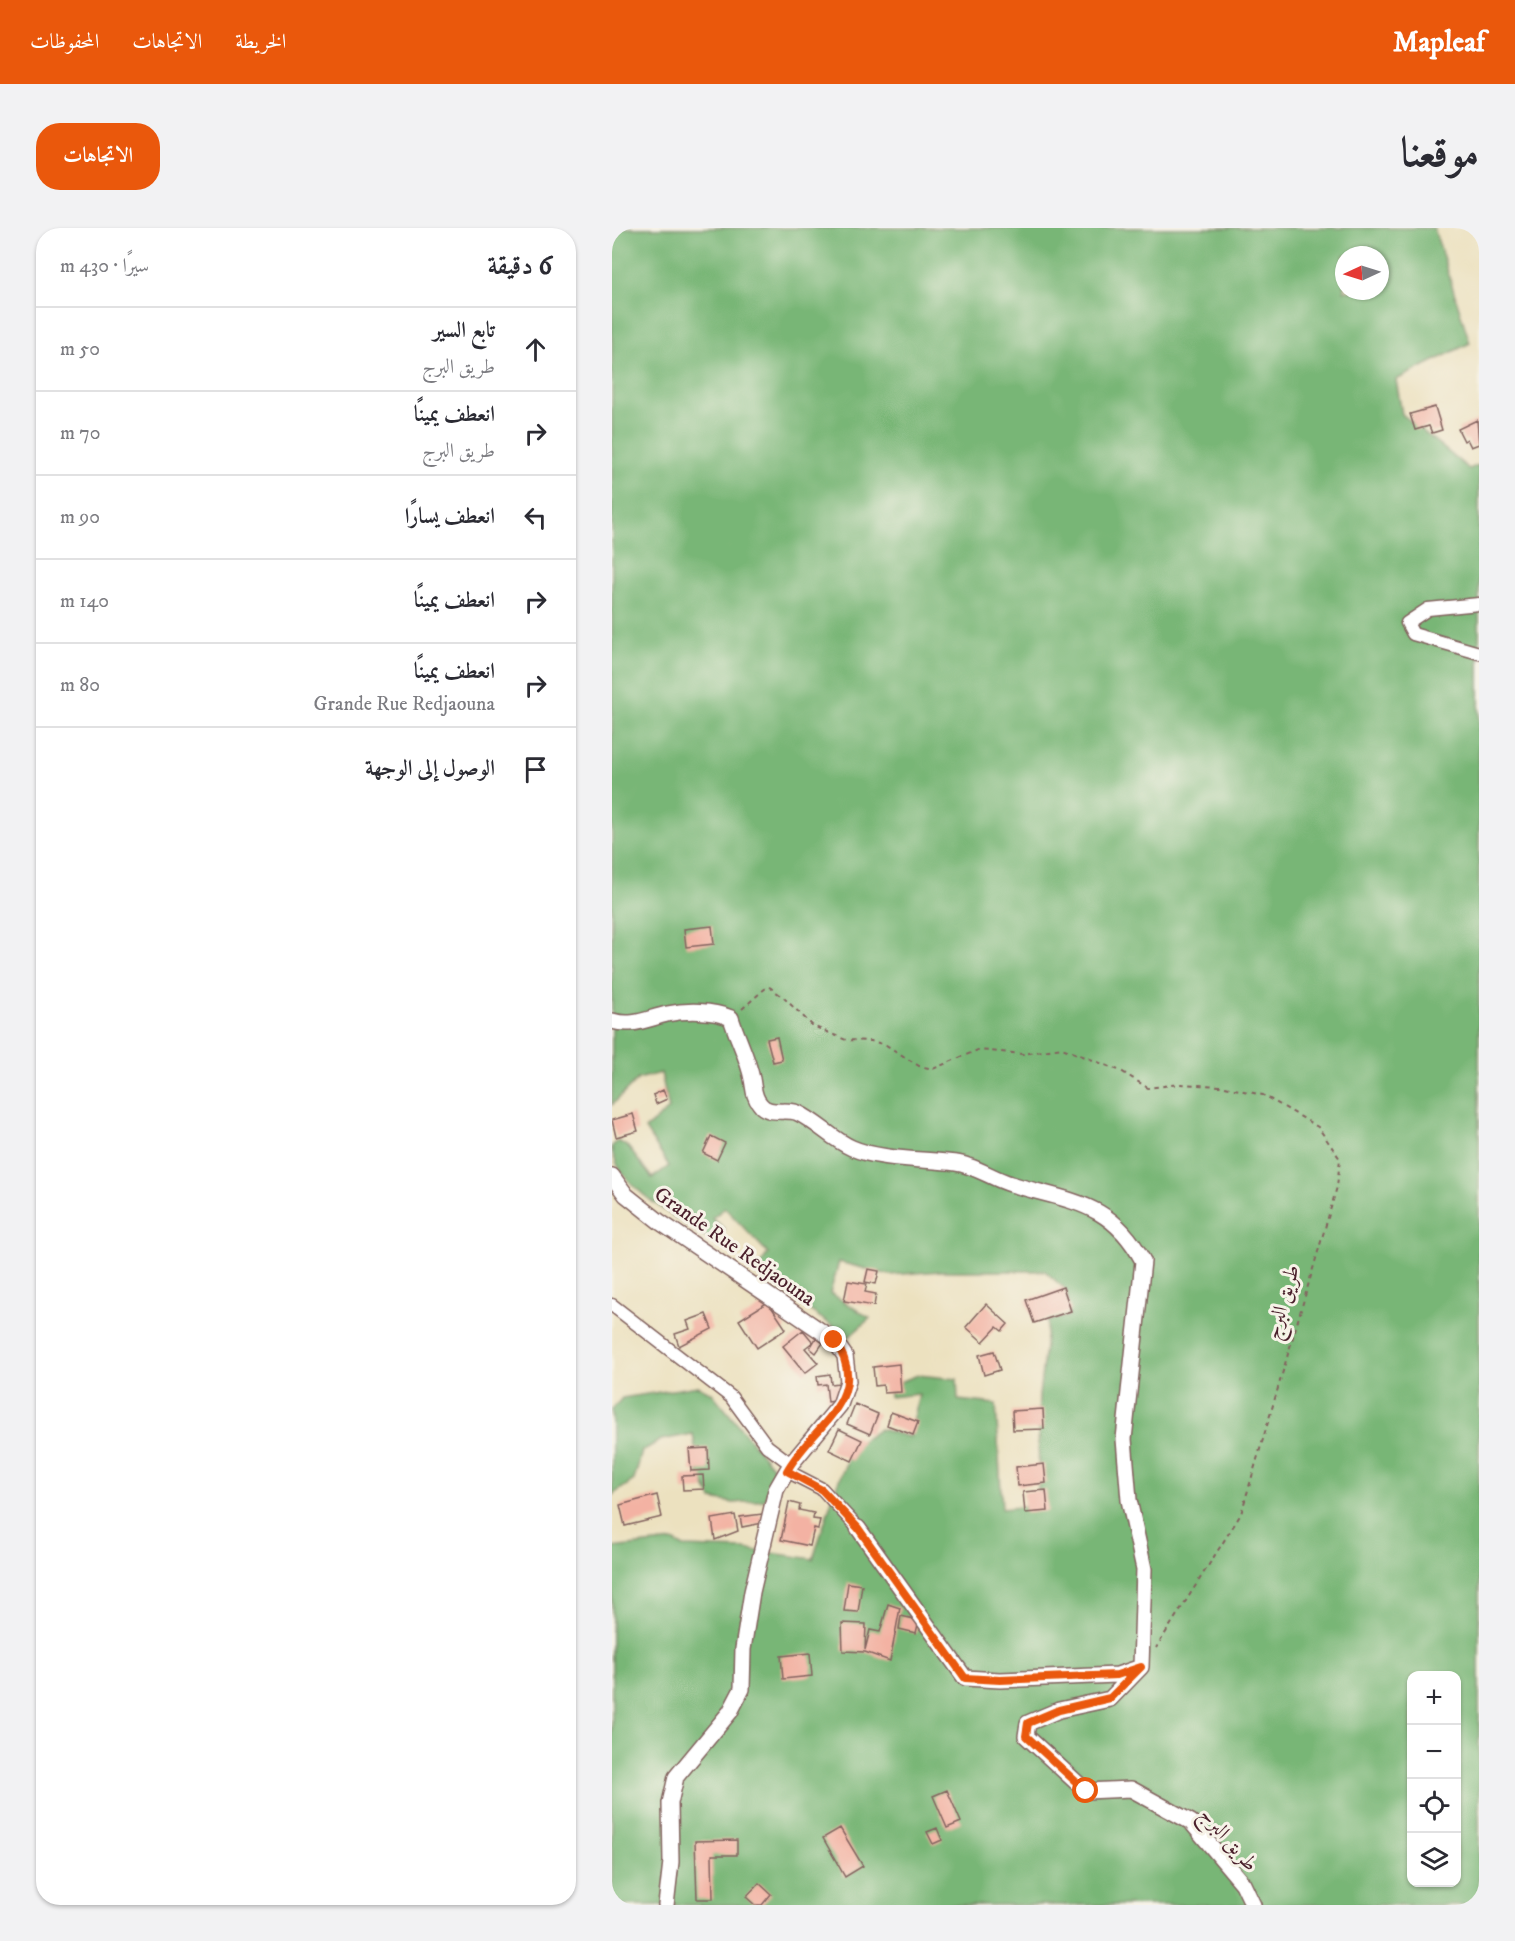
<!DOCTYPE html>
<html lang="ar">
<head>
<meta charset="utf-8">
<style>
  body { margin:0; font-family:"IM FELL DW Pica",Amiri,serif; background:#f2f2f3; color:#2b2b33; direction:rtl }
  .controls { position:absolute; right:18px; bottom:18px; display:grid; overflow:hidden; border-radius:12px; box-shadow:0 2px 4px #0004 }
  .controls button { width:54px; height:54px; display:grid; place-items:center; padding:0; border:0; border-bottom:2px solid #e1e1e2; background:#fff; color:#2b2b33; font:30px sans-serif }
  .compass { position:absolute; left:723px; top:18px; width:54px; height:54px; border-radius:50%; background:#fff; box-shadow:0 2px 4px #0004; rotate:266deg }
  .stop { position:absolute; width:18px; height:18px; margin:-14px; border:4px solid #ea580c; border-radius:50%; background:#fff }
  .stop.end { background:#ea580c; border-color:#fff; box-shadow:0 2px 6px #0008 }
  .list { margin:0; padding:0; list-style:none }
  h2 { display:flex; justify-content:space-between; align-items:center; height:78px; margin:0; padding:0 24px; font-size:26px }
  h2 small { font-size:20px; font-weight:400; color:#7c7c81 }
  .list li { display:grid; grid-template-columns:39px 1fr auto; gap:18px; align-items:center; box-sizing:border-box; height:84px; padding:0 24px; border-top:2px solid #e1e1e2 }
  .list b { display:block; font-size:22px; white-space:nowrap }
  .list p { margin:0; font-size:20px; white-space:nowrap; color:#7c7c81 }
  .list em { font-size:20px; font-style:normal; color:#7c7c81 }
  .icon { flex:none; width:33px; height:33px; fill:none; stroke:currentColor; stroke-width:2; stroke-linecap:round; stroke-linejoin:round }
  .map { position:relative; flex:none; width:867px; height:1677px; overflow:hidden; direction:ltr; border-radius:24px }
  header { display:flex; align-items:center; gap:36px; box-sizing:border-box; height:84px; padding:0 30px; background:#ea580c; color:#fff }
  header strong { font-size:28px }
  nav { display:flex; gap:33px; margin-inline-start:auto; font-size:21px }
  .intro { display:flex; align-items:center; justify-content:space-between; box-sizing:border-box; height:144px; padding:0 36px }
  h1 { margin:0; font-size:42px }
  .button { padding:15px 27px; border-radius:24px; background:#ea580c; color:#fff; font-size:21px; font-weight:700 }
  main { display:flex; gap:36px; padding:0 36px }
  aside { flex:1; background:#fff; border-radius:24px; box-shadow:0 2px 4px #0004 }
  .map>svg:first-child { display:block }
  .forest { fill:#78b676; stroke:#616a50; stroke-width:1.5; fill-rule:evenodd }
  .building { fill:#f3b2a3 }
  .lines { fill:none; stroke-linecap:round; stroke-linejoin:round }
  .minor-casing { stroke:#83635f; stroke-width:15 }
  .tertiary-casing { stroke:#83635f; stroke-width:18 }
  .path { stroke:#83635f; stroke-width:2; stroke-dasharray:4.5 4.5; stroke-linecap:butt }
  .minor { stroke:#fff; stroke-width:12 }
  .tertiary { stroke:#fff; stroke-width:15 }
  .route { stroke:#ea580c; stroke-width:8 }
  .labels { text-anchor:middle; stroke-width:6; stroke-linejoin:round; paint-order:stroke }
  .street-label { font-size:21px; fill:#4a1f2b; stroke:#f7f3e8 }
</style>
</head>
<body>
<header>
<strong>Mapleaf</strong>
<nav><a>الخريطة</a><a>الاتجاهات</a><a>المحفوظات</a></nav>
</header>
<div class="intro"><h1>موقعنا</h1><a class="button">الاتجاهات</a></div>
<main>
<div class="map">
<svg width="867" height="1677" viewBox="0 0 867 1677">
  <rect width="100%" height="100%" fill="#f7f3e8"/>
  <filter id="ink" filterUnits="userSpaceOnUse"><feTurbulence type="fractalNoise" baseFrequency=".0167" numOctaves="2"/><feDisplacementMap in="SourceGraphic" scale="12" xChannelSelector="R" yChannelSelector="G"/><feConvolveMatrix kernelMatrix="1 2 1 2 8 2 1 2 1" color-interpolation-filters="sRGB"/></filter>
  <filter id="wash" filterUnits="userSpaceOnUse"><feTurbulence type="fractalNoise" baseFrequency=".008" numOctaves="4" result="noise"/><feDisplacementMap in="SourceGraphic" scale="24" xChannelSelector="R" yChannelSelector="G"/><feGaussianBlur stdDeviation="1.35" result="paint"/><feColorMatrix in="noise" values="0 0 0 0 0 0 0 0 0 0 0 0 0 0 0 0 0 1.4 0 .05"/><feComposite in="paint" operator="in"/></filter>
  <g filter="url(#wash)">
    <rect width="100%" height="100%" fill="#ece1bf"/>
    <!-- forest -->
    <path class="forest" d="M0,0H822L858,115L784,152L790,186L857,241L867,237V1677H0V1320L61,1313L72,1319L132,1321L201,1331L224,1259L241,1219L268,1201L298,1209L307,1166L278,1169L277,1158L306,1147L345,1151L346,1172L384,1176L390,1281L426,1277L427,1168L436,1093L457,1088L455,1063L433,1043H329L278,1047L227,1034L218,1065L258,1090L237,1109L143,1045L156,1025L113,980L100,990L113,1001L103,1015C73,995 0,957 0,918L6,913L16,919L40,950L57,938L33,901L57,881L49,845L26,851L0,877ZM732,27H768V63H732ZM800,1448H844V1654H800Z
      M86,1158L100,1165L162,1241L153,1272L122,1275L100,1271L87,1247L81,1206L49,1212L30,1223L22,1252L0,1267V1182L10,1170Z"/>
    <g id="blocks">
      <!-- building -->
      <path class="building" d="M823,179L830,202L820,205L817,198L803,202L798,186Z
        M865,192L867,216L859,219L855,211L852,213L846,201Z
        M100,698L102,716L74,719L72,701Z
        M165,809L170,832L161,834L155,811Z
        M51,862L55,871L44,876L41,867Z
        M21,886L26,903L4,909L0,892Z
        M99,908L113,915L105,932L91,925Z
        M256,1041L267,1043L264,1056L253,1054Z
        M236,1053L255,1056L253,1064L264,1066L262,1078L232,1073Z
        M451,1059L459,1083L422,1095L414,1072Z
        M156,1074L174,1101L145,1120L127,1092Z
        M374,1076L396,1096L390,1103L385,1099L371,1114L354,1099Z
        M94,1086L100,1101L67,1118L63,1106L78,1101L75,1093Z
        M191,1102L201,1114L193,1120L206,1135L193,1145L171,1118Z
        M204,1110L211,1115L204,1125L198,1120Z
        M382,1123L388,1142L372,1147L367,1127Z
        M287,1136L289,1164L272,1165L271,1157L263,1158L261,1139Z
        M218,1146L219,1156L227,1155L229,1172L216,1174L214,1156L206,1157L205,1148Z
        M243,1176L266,1186L258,1206L235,1196Z
        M431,1181L432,1201L401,1202L400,1183Z
        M279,1184L306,1194L301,1207L275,1197Z
        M227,1201L250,1212L240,1233L217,1222Z
        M96,1220L97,1242L79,1243L77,1221Z
        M432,1236L434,1255L406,1258L404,1239Z
        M91,1247L92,1261L71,1262L70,1248Z
        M434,1262L436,1283L413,1285L411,1264Z
        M45,1267L50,1289L13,1298L8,1277Z
        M177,1274L188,1277L187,1282L202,1285L201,1291L208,1292L206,1301L202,1300L198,1318L169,1312Z
        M150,1286L151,1295L130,1299L128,1289Z
        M123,1287L126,1303L103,1312L100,1291Z
        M236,1355L250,1357L246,1384L232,1383Z
        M276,1376L288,1380L278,1433L253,1424L231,1423L230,1395L254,1396L253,1422L258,1402L268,1404Z
        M289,1388L307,1392L304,1405L287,1401Z
        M198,1425L200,1448L171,1451L169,1428Z
        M335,1562L349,1594L335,1600L321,1568Z
        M228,1600L251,1638L233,1649L211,1610Z
        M325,1600L330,1612L321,1616L315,1604Z
        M125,1612V1627H100L101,1671H85L83,1613Z
        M147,1655L159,1666L150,1677H143L134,1669Z"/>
    </g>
  </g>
  <g filter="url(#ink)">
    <use href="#blocks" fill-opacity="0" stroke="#83635f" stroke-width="1.5"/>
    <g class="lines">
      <defs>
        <path id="minor" d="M867,376L816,381L795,395L801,406L867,425
          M0,1077L119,1169L155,1218L179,1236
          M175,1243L210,1261L246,1300"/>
        <path id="tertiary" d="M0,793C21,799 34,791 55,786C75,782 100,782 119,790C125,810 136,830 140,851C142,860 141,868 148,876C156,888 175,880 186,885C205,894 221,912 240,920C267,932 314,931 344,935C362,937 381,951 399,956C458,974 499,973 531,1033L512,1211L517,1272L532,1341L529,1439
          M0,948L14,967L48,994L222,1112L233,1128L236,1153L228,1177L179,1236L164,1262L140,1364L131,1421L130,1461L118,1484L64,1549L58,1575L59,1634L54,1677
          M246,1300L353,1450L388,1452L505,1447L526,1440
          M529,1439L498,1471L447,1482L416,1495L414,1508L474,1563L519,1561L579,1594L631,1656L641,1677"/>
      </defs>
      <!-- minor casing -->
      <use href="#minor" class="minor-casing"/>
      <!-- tertiary casing -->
      <use href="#tertiary" class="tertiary-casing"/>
      <!-- path -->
      <path class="path" d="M130,781L156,758L171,769L201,798L234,812L259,813L274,817L307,838L321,841L366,822L411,826L450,820L509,843L536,860L567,856L608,858L651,867L706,899L728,931L725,959L629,1286L544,1420"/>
      <!-- minor -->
      <use href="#minor" class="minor"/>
      <!-- tertiary -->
      <use href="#tertiary" class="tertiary"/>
    </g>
  </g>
  <g class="lines" filter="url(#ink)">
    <!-- route -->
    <path class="route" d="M222,1112C263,1170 199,1198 175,1243L210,1262L246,1300L353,1450L388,1452L505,1447L529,1439L498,1470L447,1482L416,1495L414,1508L474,1563"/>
  </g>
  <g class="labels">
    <!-- street labels -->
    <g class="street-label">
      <text transform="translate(123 1018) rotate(35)" y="7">Grande Rue Redjaouna</text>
      <text transform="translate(670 1074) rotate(-74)" y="7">طريق البرج</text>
      <text transform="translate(617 1611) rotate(49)" y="7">طريق البرج</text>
    </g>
  </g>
</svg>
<div class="controls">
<button>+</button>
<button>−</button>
<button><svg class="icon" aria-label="locate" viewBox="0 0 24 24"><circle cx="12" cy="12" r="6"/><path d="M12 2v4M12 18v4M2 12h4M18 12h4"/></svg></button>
<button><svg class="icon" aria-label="layers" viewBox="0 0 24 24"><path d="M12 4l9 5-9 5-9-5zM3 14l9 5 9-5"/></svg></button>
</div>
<svg class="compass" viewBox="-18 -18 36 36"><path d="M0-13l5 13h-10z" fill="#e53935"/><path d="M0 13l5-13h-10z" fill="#7c7c81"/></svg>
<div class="stop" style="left:474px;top:1563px"></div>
<div class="stop end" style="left:222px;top:1112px"></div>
</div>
<aside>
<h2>6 دقيقة<small>سيرًا · 430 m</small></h2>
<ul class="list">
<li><svg class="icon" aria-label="ahead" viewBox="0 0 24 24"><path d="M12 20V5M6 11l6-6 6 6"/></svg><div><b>تابع السير</b><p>طريق البرج</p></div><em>50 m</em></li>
<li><svg class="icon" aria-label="right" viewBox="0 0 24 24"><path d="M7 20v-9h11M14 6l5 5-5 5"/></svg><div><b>انعطف يمينًا</b><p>طريق البرج</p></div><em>70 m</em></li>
<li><svg class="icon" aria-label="left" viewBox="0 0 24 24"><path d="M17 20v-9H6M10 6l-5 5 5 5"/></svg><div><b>انعطف يسارًا</b></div><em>90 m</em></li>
<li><svg class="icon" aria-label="right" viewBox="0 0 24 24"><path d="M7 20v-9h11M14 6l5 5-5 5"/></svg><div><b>انعطف يمينًا</b></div><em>140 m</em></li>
<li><svg class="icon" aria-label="right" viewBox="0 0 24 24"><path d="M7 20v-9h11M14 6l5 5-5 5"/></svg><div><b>انعطف يمينًا</b><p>Grande Rue Redjaouna</p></div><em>80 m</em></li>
<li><svg class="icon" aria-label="arrive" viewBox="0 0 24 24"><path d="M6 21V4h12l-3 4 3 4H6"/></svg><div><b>الوصول إلى الوجهة</b></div></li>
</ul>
</aside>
</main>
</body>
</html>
